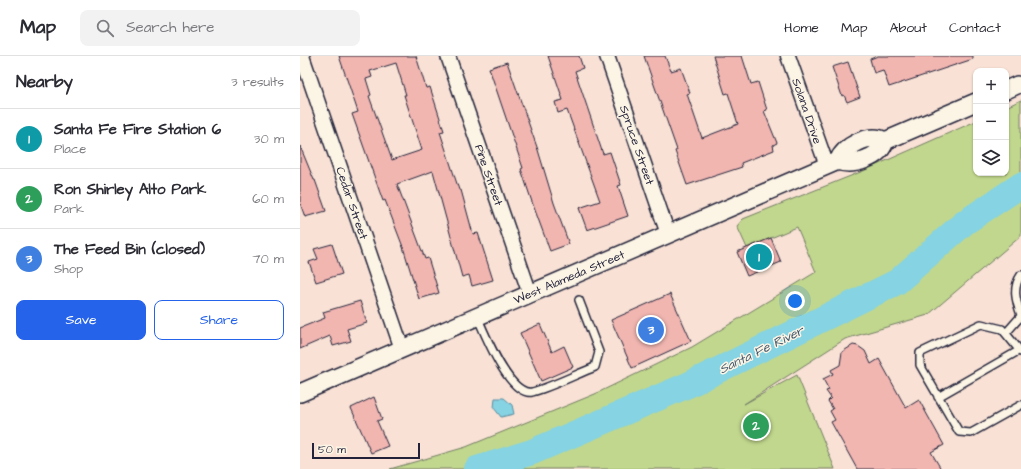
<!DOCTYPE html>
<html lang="en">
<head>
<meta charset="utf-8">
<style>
  body { margin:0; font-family:"Architects Daughter",sans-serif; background:#f2f2f3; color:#2b2b33 }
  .controls { position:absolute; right:12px; top:12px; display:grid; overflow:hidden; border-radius:8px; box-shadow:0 1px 3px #0004 }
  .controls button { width:36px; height:36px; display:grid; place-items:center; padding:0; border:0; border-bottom:1px solid #e1e1e2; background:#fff; color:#2b2b33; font:20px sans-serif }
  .scale { position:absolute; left:12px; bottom:10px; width:108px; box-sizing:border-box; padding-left:4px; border:2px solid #22223b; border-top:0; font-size:11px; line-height:14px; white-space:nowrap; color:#22223b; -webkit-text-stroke:3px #fcf5e5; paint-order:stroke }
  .you { position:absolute; left:495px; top:245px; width:14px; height:14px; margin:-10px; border:3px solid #fff; border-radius:50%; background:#1a73e8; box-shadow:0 0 0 6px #1a73e833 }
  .badge { display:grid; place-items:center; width:26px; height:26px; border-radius:50%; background:#2563eb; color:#fff; font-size:13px; font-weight:700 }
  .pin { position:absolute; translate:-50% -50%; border:2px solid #fff; box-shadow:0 1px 4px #0006 }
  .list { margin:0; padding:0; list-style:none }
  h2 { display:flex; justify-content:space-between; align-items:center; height:52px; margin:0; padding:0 16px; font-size:17px }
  h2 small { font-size:13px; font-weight:400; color:#7c7c81 }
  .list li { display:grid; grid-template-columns:26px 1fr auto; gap:12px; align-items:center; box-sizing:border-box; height:60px; padding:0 16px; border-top:1px solid #e1e1e2 }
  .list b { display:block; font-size:15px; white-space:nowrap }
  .list p { margin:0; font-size:13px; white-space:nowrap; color:#7c7c81 }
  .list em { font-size:13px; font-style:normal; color:#7c7c81 }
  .actions { display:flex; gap:8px; padding:12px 16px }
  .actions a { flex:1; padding:9px 0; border:1px solid #2563eb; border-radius:8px; text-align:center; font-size:14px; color:#2563eb }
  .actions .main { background:#2563eb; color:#fff }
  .icon { flex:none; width:22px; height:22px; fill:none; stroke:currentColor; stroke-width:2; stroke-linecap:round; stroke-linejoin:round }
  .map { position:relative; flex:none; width:721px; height:413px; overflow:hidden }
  header { display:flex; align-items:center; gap:24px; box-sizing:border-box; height:56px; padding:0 20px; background:#fff; border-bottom:1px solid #e1e1e2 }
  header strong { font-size:19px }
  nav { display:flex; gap:22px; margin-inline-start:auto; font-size:14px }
  .search { width:280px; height:36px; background:#f2f2f3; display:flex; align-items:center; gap:10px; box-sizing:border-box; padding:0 14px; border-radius:8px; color:#7c7c81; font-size:15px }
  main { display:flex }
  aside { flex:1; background:#fff }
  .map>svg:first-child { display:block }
  .green { fill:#c1d78d; stroke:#727c64 }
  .water { fill:#85d3e3; stroke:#5d8ca0 }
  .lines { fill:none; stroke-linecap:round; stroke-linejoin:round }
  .river { stroke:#85d3e3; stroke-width:26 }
  .building { fill:#f2b6b1; stroke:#22223b; fill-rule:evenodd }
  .service-casing { stroke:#22223b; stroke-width:10 }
  .minor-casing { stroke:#22223b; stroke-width:17 }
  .tertiary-casing { stroke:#22223b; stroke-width:20 }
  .service { stroke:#fcf5e5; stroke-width:7 }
  .minor { stroke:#fcf5e5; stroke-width:14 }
  .tertiary { stroke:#fcf5e5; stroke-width:17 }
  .labels { text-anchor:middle; stroke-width:3; stroke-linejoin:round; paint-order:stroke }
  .street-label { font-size:12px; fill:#22223b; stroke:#fcf5e5 }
  .water-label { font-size:13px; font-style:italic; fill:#40576d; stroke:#fcf5e5 }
</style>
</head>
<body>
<header>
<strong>Map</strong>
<div class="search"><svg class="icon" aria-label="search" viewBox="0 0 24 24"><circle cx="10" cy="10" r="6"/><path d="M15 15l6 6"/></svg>Search here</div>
<nav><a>Home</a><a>Map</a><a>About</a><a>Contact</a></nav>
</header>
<main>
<aside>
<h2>Nearby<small>3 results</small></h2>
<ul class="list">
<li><span class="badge" style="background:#0f9aa8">1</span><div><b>Santa Fe Fire Station 6</b><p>Place</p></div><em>30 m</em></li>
<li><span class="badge" style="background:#2e9e5b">2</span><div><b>Ron Shirley Alto Park</b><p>Park</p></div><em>60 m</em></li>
<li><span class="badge" style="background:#3f7fe0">3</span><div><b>The Feed Bin (closed)</b><p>Shop</p></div><em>70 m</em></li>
</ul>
<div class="actions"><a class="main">Save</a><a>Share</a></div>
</aside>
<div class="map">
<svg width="721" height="413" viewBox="0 0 721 413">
  <rect width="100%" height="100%" fill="#f9e2d5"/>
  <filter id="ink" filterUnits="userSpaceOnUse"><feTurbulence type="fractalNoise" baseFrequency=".025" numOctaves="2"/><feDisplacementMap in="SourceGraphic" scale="8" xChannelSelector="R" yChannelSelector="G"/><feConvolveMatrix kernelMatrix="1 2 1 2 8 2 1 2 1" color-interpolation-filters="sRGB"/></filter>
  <g filter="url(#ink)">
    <!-- green -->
    <path class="green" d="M721,44V180L628,259L545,283L444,348L497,319L535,413H90L166,391L295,338L392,291L516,216L497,171L447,192L437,170L443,163L563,115L676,65V117H706V51Z"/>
    <!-- water -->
    <path class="water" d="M195,342H204L212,349L214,358L201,361L194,352Z"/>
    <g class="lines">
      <!-- river -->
      <path class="river" d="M177,413L232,396L388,329L597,226L664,167L721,129"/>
    </g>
    <!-- building -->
    <path class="building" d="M39,0H116L126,32L130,31L144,75L140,76L159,134H161L173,178L178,177L193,224L172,230L169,219L162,221L133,115L97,128L125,203L128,202L139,237L119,243L103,191L85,144L83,145L52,58L58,56ZM96,7L106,39H104L122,94L92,104L69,40L71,39L66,23L72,21L70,15Z
      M248,0H279L283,12L275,15L303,98L310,96L321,129L318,130L328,160L287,174L279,152L300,145L267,54L258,57L255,46L263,44Z
      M344,0H365L371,15L381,12L390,37L387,38L402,82L438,68L428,37L425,38L413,0H442L451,28L458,26L467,54L464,55L477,87L473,89L474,94L441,107L442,111L387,129L375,95L377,94Z
      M578,0H673V3L589,31L583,14L574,17L570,3Z
      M207,6L238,94L254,147L269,188L250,195L232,146L221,113L223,112L189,12Z
      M548,6L560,41L547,46L544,39L542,40L532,11Z
      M0,90L14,124H15L26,155L5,161L0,147Z
      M471,182L481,206L447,220L437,196Z
      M32,188L42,218L16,226L9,206L18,203L14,193Z
      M370,238L391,285L332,312L311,264Z
      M60,245L67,267L47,273L51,285L33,290L30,280L0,293V272L25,262L23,256Z
      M240,268L252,296L264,290L273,311L241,325L220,277Z
      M553,289L558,290L565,295L571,308L579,303L606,352L619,344L644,389L631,396L641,413H557L531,366L535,364L530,355L533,353L528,345L531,342L526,335L529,334L523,323L533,318L531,314L540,309L542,296Z
      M74,341L82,363L77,365L88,390L71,397L51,352Z"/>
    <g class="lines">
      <defs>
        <path id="service" d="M721,219C712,232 716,245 721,259
          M177,260C185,278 209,340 232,336C249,332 277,318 295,311L299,296L279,244
          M706,277L721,260
          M721,296L702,273L681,268L620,297V309L659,376L671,377L721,349
          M638,341L720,294"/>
        <path id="minor" d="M2,0L102,293
          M148,0L230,238
          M307,0L368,178
          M488,0L527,110"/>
        <path id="tertiary" d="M706,34L717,29
          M538,105C544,90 570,76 585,85L676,46
          M0,337L538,105C553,111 581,101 585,85"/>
      </defs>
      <!-- service casing -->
      <use href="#service" class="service-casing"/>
      <!-- minor casing -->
      <use href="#minor" class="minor-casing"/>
      <!-- tertiary casing -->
      <use href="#tertiary" class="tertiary-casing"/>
      <!-- service -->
      <use href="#service" class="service"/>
      <!-- minor -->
      <use href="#minor" class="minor"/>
      <!-- tertiary -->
      <use href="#tertiary" class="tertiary"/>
    </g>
  </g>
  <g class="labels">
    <!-- street labels -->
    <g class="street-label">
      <text transform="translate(507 55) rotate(71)" y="4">Solana Drive</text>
      <text transform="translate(337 89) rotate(71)" y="4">Spruce Street</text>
      <text transform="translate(189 119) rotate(71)" y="4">Pine Street</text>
      <text transform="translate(52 147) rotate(71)" y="4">Cedar Street</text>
      <text transform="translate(269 221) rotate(-23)" y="4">West Alameda Street</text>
    </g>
    <!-- water labels -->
    <g class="water-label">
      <text transform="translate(461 293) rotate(-26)" y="5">Santa Fe River</text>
    </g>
  </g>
</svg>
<div class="controls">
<button>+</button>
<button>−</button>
<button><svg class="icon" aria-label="layers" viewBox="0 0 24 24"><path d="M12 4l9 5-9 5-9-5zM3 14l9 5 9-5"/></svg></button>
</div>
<div class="scale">50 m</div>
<div class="you"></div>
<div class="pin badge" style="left:459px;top:201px;background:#0f9aa8">1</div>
<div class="pin badge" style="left:456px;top:370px;background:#2e9e5b">2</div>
<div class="pin badge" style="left:351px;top:274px;background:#3f7fe0">3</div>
</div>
</main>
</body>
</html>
